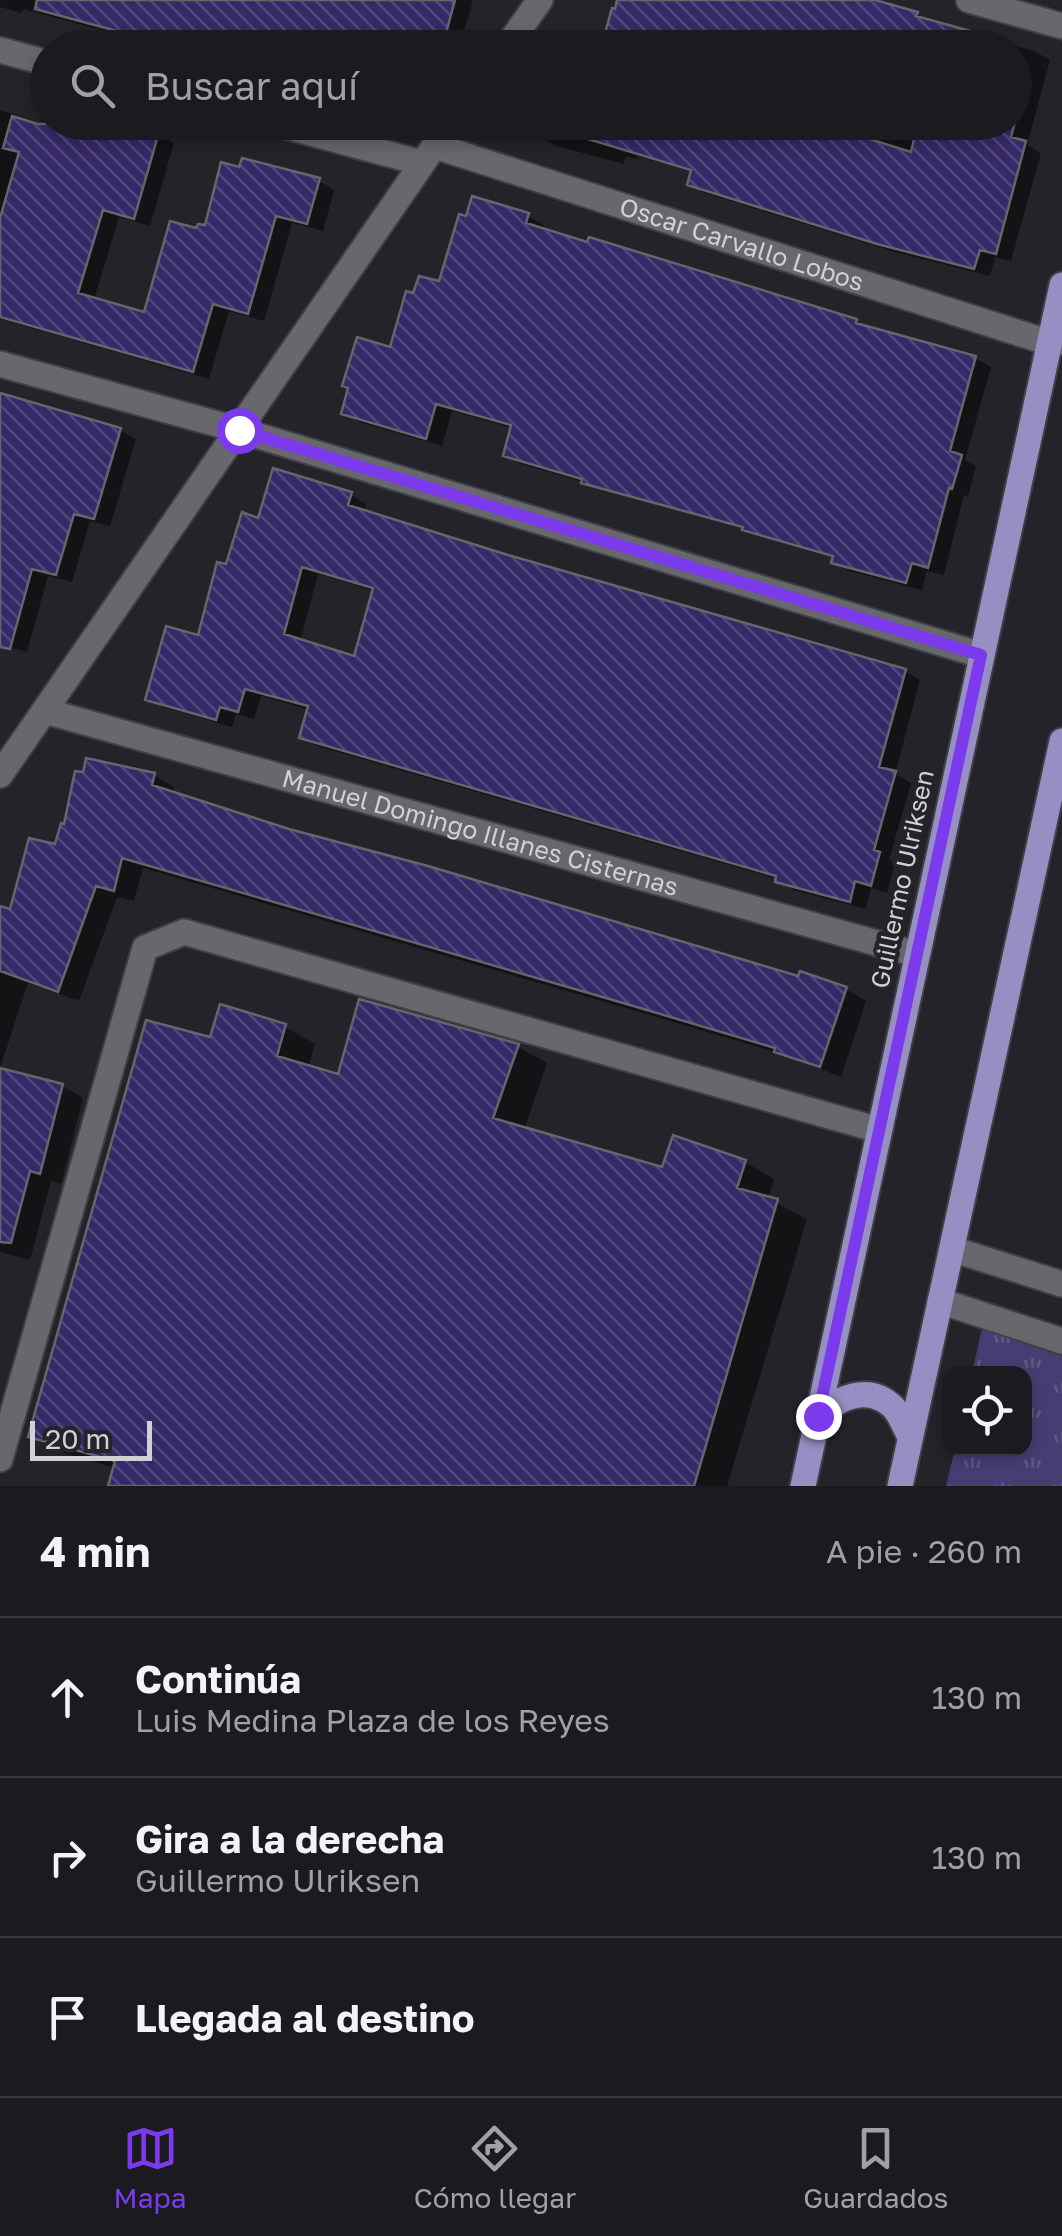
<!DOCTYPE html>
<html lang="es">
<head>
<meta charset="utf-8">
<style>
  body { margin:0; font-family:"Golos Text",sans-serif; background:#28272c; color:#f1f3f6 }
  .controls { position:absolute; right:30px; bottom:30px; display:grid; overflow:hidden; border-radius:20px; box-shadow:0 5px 15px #0003 }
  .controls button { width:90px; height:90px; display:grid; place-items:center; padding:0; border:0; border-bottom:2px solid #39383d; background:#1b1a1f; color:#f1f3f6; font:50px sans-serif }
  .scale { position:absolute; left:30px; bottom:25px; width:122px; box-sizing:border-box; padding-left:10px; border:5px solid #d1d0d4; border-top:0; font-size:28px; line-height:35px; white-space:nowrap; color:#d1d0d4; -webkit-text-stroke:8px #242329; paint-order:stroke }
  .stop { position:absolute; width:30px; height:30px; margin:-22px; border:8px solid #7c3aed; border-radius:50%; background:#fff }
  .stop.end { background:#7c3aed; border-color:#fff; box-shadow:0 2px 10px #0008 }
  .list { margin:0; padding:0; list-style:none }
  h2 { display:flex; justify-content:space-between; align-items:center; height:130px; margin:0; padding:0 40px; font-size:42px }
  h2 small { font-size:32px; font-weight:400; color:#a0a1a4 }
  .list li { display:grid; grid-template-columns:65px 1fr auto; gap:30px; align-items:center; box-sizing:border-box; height:160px; padding:0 40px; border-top:2px solid #39383d }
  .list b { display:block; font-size:38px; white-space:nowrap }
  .list p { margin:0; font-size:32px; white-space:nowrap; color:#a0a1a4 }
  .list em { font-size:32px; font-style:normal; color:#a0a1a4 }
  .icon { flex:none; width:55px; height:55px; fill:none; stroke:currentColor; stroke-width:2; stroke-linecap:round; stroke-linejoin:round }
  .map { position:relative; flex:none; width:1062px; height:1486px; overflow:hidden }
  .search { position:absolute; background:#1b1a1f; box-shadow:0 5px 15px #0003; left:30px; right:30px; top:30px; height:110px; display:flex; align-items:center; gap:25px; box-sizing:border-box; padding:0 35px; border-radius:55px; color:#a0a1a4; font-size:38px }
  .sheet { height:610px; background:#1b1a1f }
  nav { display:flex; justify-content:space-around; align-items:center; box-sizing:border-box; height:140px; border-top:2px solid #39383d; background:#1b1a1f; font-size:28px; color:#a0a1a4 }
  nav a { display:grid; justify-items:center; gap:5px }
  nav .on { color:#7c3aed }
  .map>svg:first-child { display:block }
  .grass { fill:url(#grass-tufts) }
  .shadow { fill:#0007; fill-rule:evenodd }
  .building { fill:url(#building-back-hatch); stroke:#66656c; stroke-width:2.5; fill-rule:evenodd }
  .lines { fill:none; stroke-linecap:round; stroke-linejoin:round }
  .minor-casing { stroke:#404044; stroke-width:29 }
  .major-casing { stroke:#404044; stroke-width:29 }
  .minor { stroke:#68676e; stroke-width:25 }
  .major { stroke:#958fc3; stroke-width:25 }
  .route { stroke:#7c3aed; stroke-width:12 }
  .labels { text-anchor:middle; stroke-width:9; stroke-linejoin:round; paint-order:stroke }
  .street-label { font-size:25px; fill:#d1d0d4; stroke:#242329 }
</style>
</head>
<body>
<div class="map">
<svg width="1062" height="1486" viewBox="0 0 1062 1486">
  <defs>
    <pattern id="grass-tufts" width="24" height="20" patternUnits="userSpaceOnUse" patternTransform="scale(2.5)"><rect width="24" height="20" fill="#463e73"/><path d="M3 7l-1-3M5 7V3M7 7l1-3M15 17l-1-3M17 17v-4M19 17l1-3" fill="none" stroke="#605986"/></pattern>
    <pattern id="building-back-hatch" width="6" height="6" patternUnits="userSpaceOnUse" patternTransform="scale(2.5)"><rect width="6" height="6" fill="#362967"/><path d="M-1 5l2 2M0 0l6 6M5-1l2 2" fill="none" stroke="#52477c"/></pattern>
  </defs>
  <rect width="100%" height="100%" fill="#242329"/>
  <!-- grass -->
  <path class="grass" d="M982,1329L1062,1356V1486H946L955,1449L1024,1448V1374L972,1373Z"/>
  <!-- shadow -->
  <path class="shadow" d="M0,0H473L462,38L425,28L419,48H168L23,9L22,13L0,7Z
    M618,0H866L917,15L932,23L1034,51L1050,60L1027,145L1041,153L1011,261L995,257L990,276L895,252L705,193L690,184L693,172L638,156L637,159L626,156L624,164L556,146L540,137L544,122H1014V48H596L600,32L607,34Z
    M46,106L48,122H101L125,130L127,125L158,134L174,143L150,226L119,217L94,300L146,315L198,231L319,181L334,190L323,231L292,223L264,321L229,311L209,379L0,319V110L41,123Z
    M473,199L528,216L544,225L542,230L856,322L869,329L975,358L991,367L965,460L976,466L968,496L964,495L944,575L927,571L922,590L849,571L834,562L845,557L521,464L505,455L513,428L452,411L442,446L359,422L343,412L392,350L414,296L440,284Z
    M0,396L120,430L136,439L110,526L90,521L72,582L48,576L27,652L0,645Z
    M351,495L366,504L364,512L507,557L905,671L920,680L895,774L911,783L889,860L895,863L887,893L871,888L866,909L793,890L778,879L317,746L302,737L310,710L261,696L254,719L236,714L232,727L163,707L148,698L199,638L228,568L259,521ZM318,574L375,591L356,659L300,642Z
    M154,775L174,787L173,795L288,831L800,979L846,989L866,1001L841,1077L785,1055L653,1016L143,868L134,901L117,897L79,1001L28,983L0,1068V908L12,913L57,848Z
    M222,1007L285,1027L315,1044L308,1068L339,1077L518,1047L547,1063L524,1130L664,1170L745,1162L774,1179L768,1199L807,1219L727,1486H110L115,1468L60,1452L31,1436L212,1040Z
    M0,1070L62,1086L83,1098L61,1184L51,1181L30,1260L0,1252Z"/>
  <!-- building -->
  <path class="building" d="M37,0H455L442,48H180L35,9Z
    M617,0H875L918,12L916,16L992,37L991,48H601L612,8L615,9Z
    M12,116L38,124L128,122L159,132L134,219L103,210L78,293L144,312L170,221L196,228L198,224L205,225L221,162L239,167L242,158L320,178L307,224L276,216L248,314L213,304L193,372L0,317V218L19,152L3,148Z
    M563,122H815L911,152L918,122H1015L1011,137L1026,141L996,254L980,250L974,269L877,244L687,185L691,170L561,131Z
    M472,196L529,213L526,223L587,242L589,237L857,319L856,323L976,356L950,451L962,455L952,489L949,488L928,568L912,563L906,583L831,563L833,556L742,530L743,527L581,483L582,479L503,456L511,425L436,404L426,439L341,414L348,388L342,386L357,337L390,347L406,291L413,293L419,276L439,281L459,214L466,216Z
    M0,393L121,428L94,519L74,514L56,575L32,569L10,649L0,647Z
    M273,468L352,492L348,505L508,555L906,669L879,767L896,771L874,850L880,852L871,886L855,881L850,902L775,882L776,876L299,738L308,706L245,689L238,712L220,707L216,720L145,700L166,626L198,635L217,562L226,564L242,512L258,518ZM302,567L373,588L354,656L284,634Z
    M86,758L155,773L152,785L289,829L428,866L798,976L800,971L847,987L820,1067L774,1052L775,1048L630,1005L122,858L114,891L96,886L58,992L0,971V906L10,909L29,838L55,844L61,823L64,824L75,771L83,772Z
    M359,999L519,1044L493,1118L662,1167L673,1135L746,1160L737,1188L778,1199L694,1486H108L115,1461L28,1437L146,1020L210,1037L220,1004L286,1024L277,1056L338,1074Z
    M0,1068L63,1084L40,1174L30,1171L11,1243L0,1242Z"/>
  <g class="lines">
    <defs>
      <g id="minor">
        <path d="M969,0L1062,26"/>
        <path d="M506,48L540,0"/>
        <path d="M0,50L48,63"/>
        <path d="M270,122L422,163"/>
        <path id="s1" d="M435,146L1050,343L1062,342"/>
        <path d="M0,364L239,430L981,655"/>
        <path id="s2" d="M45,711L916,954"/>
        <path d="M0,775L451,122"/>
        <path d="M952,1249L1062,1284"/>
        <path d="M940,1301L1062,1341"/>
        <path d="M0,1459L145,948L184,932L879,1130"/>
      </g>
      <path id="major" d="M818,1416C839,1398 868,1383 893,1407C900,1414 905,1428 910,1437
        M803,1486L1062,285
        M900,1486L1062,741"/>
    </defs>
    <!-- minor casing -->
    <use href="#minor" class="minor-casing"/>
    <!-- major casing -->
    <use href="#major" class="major-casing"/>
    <!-- minor -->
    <use href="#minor" class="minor"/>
    <!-- major -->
    <use href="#major" class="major"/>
  </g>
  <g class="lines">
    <!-- route -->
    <path class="route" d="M239,430L981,655L818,1416"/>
  </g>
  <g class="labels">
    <!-- street labels -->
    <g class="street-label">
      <text dy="9" stroke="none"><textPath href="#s1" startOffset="322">Oscar Carvallo Lobos</textPath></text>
      <text dy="9" stroke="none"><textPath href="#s2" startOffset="452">Manuel Domingo Illanes Cisternas</textPath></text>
      <text transform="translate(902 879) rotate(-78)" y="9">Guillermo Ulriksen</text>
    </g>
  </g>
</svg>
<div class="controls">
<button><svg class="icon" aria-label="locate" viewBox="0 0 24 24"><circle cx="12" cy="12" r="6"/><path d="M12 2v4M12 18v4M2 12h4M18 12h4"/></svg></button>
</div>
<div class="scale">20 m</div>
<div class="stop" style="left:239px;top:430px"></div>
<div class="stop end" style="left:818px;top:1416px"></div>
<div class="search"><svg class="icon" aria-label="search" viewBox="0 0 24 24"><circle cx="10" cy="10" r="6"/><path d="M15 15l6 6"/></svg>Buscar aquí</div>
</div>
<section class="sheet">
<h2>4 min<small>A pie · 260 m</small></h2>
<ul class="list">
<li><svg class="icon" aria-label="ahead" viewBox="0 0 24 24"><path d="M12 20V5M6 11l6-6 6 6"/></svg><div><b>Continúa</b><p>Luis Medina Plaza de los Reyes</p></div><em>130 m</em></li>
<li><svg class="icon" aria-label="right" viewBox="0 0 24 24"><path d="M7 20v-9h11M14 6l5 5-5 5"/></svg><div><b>Gira a la derecha</b><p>Guillermo Ulriksen</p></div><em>130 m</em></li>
<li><svg class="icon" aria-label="arrive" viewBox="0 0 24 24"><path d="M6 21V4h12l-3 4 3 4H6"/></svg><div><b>Llegada al destino</b></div></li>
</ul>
</section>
<nav>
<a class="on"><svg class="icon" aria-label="map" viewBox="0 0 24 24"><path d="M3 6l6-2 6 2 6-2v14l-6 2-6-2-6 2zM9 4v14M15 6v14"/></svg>Mapa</a>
<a><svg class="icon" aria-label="directions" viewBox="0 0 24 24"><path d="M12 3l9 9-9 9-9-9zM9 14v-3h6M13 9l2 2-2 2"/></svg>Cómo llegar</a>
<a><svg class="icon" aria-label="saved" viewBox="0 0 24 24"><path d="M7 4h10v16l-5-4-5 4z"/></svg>Guardados</a>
</nav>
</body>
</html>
